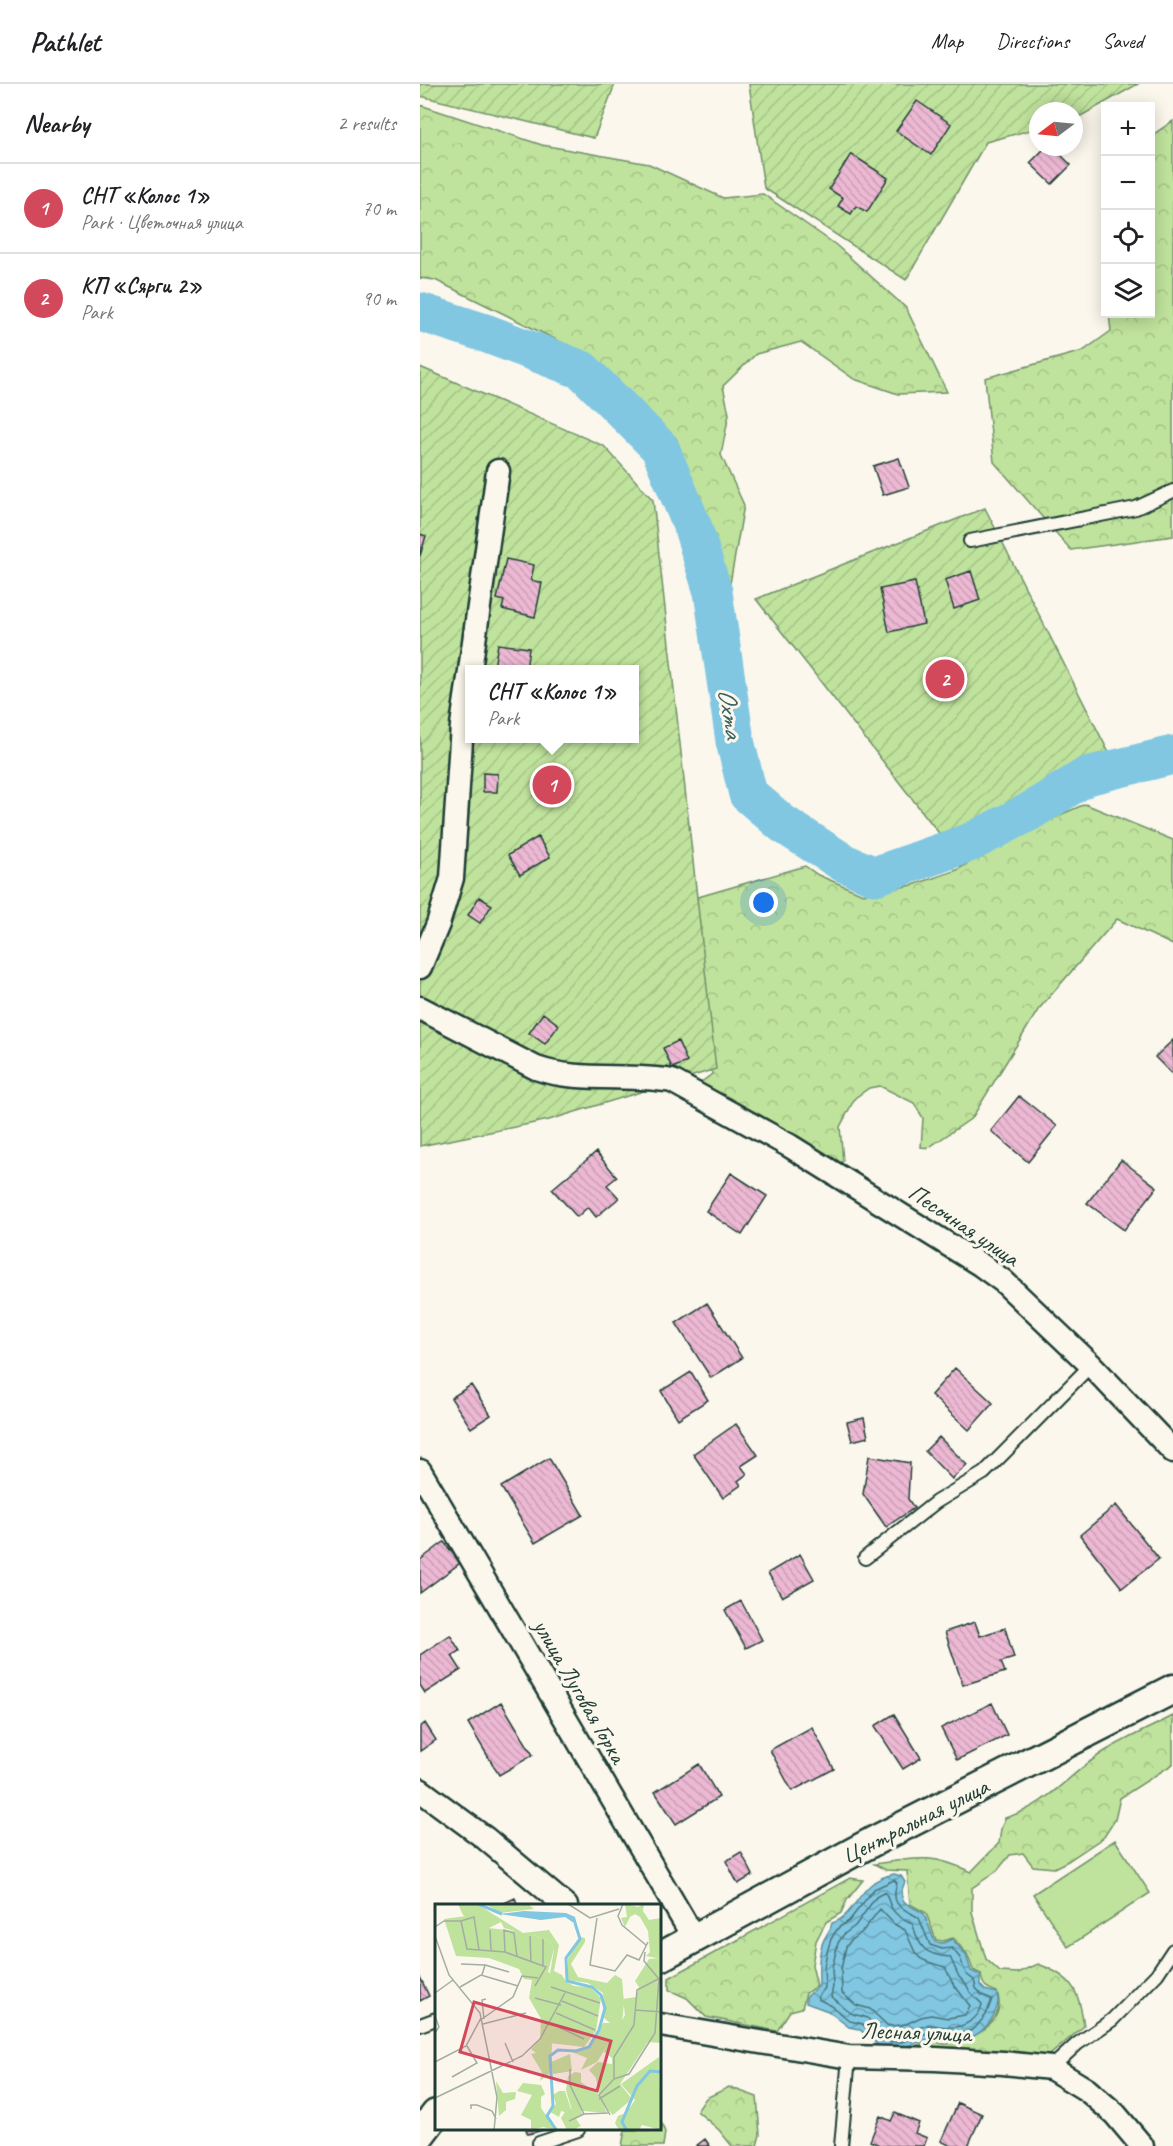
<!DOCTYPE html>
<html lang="en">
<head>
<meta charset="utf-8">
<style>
  body { margin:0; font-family:Caveat,sans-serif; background:#f2f2f2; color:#202124 }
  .controls { position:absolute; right:18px; top:18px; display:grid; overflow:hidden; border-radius:0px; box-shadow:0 3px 15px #0003 }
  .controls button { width:54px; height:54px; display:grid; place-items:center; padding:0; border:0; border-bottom:2px solid #e0e0e0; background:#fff; color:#202124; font:30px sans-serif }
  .compass { position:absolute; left:609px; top:18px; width:54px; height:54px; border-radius:50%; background:#fff; box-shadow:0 3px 15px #0003; rotate:254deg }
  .you { position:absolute; left:344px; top:819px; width:21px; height:21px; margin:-15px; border:4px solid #fff; border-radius:50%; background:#1a73e8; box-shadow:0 0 0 9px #1a73e833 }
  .badge { display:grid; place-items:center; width:39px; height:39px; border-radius:50%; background:#d1495b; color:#fff; font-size:20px; font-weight:700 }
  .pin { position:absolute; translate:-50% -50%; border:3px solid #fff; box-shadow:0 2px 6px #0006 }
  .popup { position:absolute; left:45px; top:581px; width:174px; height:78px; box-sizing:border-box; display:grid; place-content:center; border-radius:0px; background:#fff; filter:drop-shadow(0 2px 4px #0005); font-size:20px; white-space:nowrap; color:#757577 }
  .popup b { font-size:22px; color:#202124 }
  .popup::after { content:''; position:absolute; left:50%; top:100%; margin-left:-12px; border:12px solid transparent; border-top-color:#fff }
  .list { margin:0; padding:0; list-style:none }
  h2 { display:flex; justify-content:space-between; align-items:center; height:78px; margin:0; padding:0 24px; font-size:26px }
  h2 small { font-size:20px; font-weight:400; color:#757577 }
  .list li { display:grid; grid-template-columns:39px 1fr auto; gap:18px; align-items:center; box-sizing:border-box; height:90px; padding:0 24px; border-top:2px solid #e0e0e0 }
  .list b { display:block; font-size:22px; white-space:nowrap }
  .list p { margin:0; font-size:20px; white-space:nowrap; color:#757577 }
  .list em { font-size:20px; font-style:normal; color:#757577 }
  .icon { flex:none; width:33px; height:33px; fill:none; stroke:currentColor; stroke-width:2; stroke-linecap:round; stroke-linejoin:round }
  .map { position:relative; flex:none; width:753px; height:2062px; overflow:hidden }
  header { display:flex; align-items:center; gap:36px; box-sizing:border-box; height:84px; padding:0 30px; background:#fff; border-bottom:2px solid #e0e0e0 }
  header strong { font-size:28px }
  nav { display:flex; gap:33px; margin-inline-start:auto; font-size:21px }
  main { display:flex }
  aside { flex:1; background:#fff }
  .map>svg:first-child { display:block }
  .forest { fill:url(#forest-crowns); stroke:#6f9068; stroke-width:1.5 }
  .garden { fill:url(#garden-furrows); stroke:#6f9068; stroke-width:1.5; fill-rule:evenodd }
  .pitch { fill:#bfe29c; stroke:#6f9068; stroke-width:1.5 }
  .water { fill:url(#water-waves); stroke:#5a909c; stroke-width:1.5 }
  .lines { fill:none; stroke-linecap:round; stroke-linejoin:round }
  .shore { stroke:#46747a; stroke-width:1.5 }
  .river { stroke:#81c7e2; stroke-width:39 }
  .building { fill:url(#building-back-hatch); stroke:#1f3d34; stroke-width:1.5 }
  .service-casing { stroke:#1f3d34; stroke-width:16 }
  .minor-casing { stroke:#1f3d34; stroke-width:27 }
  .tertiary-casing { stroke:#1f3d34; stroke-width:33 }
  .service { stroke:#fbf7ec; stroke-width:12 }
  .minor { stroke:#fbf7ec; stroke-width:22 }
  .tertiary { stroke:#fbf7ec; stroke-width:28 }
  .labels { text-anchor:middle; stroke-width:6; stroke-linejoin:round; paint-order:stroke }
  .street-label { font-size:24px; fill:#1f3d34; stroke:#fbf7ec }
  .water-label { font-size:26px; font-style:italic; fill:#386060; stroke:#fbf7ec }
  .inset-river { fill:none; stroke:#81c7e2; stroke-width:3 }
  .inset-road { fill:none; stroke:#a3ada2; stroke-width:1.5 }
  .view { fill:#d1495b; fill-opacity:0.15; stroke:#d1495b; stroke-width:3 }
  .inset-edge { fill:none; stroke:#1f3d34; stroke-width:3 }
</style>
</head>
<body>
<header>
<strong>Pathlet</strong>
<nav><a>Map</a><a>Directions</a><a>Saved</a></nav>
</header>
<main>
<aside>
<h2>Nearby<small>2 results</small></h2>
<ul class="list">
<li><span class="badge">1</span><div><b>СНТ «Колос 1»</b><p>Park · Цветочная улица</p></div><em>70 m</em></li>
<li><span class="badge">2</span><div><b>КП «Сярги 2»</b><p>Park</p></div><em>90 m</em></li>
</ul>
</aside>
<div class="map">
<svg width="753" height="2062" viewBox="0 0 753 2062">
  <defs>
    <pattern id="forest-crowns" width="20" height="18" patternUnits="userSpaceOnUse" patternTransform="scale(1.5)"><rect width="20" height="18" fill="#bfe29c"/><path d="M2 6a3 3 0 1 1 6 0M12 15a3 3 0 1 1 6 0" fill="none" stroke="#a4c387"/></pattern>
    <pattern id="garden-furrows" width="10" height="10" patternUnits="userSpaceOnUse" patternTransform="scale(1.5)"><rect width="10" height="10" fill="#bfe29c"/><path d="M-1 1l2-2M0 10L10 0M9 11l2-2" fill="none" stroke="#a4c387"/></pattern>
    <pattern id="water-waves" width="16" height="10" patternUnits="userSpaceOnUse" patternTransform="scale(1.5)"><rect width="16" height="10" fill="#81c7e2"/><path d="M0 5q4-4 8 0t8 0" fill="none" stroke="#69a3b8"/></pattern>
    <pattern id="building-back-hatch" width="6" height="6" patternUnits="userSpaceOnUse" patternTransform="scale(1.5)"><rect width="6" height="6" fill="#ecb8d3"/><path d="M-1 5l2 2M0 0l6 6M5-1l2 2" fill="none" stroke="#ca9fb6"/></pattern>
  </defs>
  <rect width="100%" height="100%" fill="#fbf7ec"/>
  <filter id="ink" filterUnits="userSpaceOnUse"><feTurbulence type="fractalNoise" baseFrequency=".0167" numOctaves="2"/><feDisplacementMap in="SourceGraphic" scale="12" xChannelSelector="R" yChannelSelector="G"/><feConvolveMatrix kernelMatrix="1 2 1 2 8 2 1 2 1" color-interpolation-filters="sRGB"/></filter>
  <g filter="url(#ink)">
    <!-- forest -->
    <path class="forest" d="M0,21L122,61L229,80L303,114L343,110L416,161L486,224L527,308L478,310L434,295L381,258L336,270L303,302L309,330L301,371L324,421L309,505L290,443L256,354L159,267L15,196L0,194Z
      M753,37V452L651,466L574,378L565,294L663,267L691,247L689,230H730L731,52Z
      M665,720L753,756V861L697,835L618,926L552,1034L508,1064L501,1063L503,1034L494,1019L460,1002L449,1004L435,1014L420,1043L423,1077L418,1081L279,1000L292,990L291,974L247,822L385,782L398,791L443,810L493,801L537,786L592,752Z
      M753,1632V1680L700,1714L695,1736L684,1753L648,1777L634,1784L613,1782L603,1769L590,1771L577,1787L552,1804V1828L566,1875L580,1888L598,1889L618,1880C653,1893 659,1906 664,1942L631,1970L618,1976L485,1966C493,1963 503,1958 512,1957C516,1957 520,1960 525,1960C550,1959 588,1938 577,1908C566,1904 562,1902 561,1890L553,1886L547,1870L533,1854L523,1857L516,1856L506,1829L490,1820L487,1787L466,1786L454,1780C497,1774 511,1769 551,1788L579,1759L581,1745L585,1734C628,1721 647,1692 682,1669C704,1655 730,1644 753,1632Z
      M430,1794L443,1796L427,1816L421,1829L406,1838L396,1857L392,1881L397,1902L386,1909L382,1924L370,1927L357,1947L286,1933L267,1914L249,1906V1894Z
      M309,2003L337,2013L340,2051L337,2062H312L299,2046L277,2027L286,2014Z
      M240,2036L245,2048L243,2062H202L205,2046H240Z"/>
    <!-- garden -->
    <path class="garden" d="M0,0H195L174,54L0,12Z
      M329,0H718L659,33L654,35V27H618V44L566,58L486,196L344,104Z
      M0,283L184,362L233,416L296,985L129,1036L0,1062ZM50,586H214V654H50Z
      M565,424L692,675L522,753L336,515Z"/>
    <!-- pitch -->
    <path class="pitch" d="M695,1756L730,1809L648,1863L613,1810Z"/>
    <!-- water -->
    <path class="water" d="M474,1790L481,1792L485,1798C474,1821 491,1820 504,1830L515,1858L523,1859L532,1855L546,1871L551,1887L560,1891V1901L565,1906L577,1909C582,1926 565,1950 548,1954C539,1957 529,1957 519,1957L515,1953L481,1964L470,1965L459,1962L439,1945L429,1943L408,1927L386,1919V1913L399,1902C399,1887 397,1866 406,1852C409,1847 411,1845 412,1839C438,1831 437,1797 474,1790Z"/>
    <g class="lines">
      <!-- shore -->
      <path class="shore" d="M474,1796L477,1799C469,1823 484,1824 499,1834L510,1861L522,1865L532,1864L540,1874L546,1890L554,1896L556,1904L562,1911L572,1915L566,1931L555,1944L548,1948L523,1951L514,1948L481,1958L462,1957L443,1940L430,1937L412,1922L398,1915V1912L405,1904L404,1883L407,1868L411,1855L418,1844L429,1837L454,1805Z
        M465,1808C468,1813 468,1817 471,1823C475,1832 484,1835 492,1839C500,1863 503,1871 530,1873L539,1893L546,1900L550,1908L562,1920C560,1935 542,1945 527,1943C518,1943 513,1939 504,1942C492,1946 478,1956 464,1949C457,1946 453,1938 447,1934C442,1931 437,1932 433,1930C425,1927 419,1917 411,1913L413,1902L412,1884L418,1859L424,1850L435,1842L456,1813Z
        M460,1825L474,1840L485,1846C499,1876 493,1874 525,1883L532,1898L550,1922L545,1931L528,1934L511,1931L501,1933L486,1940L472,1942L467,1941L450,1925L436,1921L422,1909L421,1885L426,1863L431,1856L442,1848Z"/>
      <!-- river -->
      <path class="river" d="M0,228L65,249L162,286L240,364L273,444L293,508L315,657L328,710L363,740L424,779L455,792L551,758L609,728L667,692L753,671"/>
    </g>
    <!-- building -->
    <path class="building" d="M497,17L531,40L511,71L476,47Z
      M626,63H633L651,81L632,100L610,79Z
      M431,70L468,94L447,128L436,122L431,130L418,122L423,114L409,105Z
      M479,374L489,403L463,411L453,382Z
      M0,450L6,452L0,472Z
      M86,475L114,481L111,496L122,499L115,533L82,525L84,517L77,515Z
      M551,487L560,516L534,525L525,496Z
      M495,498L504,540L469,548L460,505Z
      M78,560L109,564L106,586L74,583Z
      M63,689L78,690L77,708H63Z
      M118,753L130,773L100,791L88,771Z
      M59,813L72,821L60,839L48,831Z
      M123,929L139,941L125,960L109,949Z
      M753,956V991L735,973Z
      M258,957L267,978L252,984L243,964Z
      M599,1012L637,1042L608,1078L571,1047Z
      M176,1068L197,1093L187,1101L199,1114L176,1133L168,1123L157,1133L132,1105Z
      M701,1076L737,1103L704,1146L667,1119Z
      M311,1089L347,1112L322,1151L286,1127Z
      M287,1219L322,1274L291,1294L256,1239Z
      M535,1284L573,1319L549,1346L511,1311Z
      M271,1288L288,1316L258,1335L241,1307Z
      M51,1301L71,1331L51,1344L31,1314Z
      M444,1334L448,1353L432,1357L427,1338Z
      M316,1340L338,1371L321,1382L327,1390L318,1397L321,1401L303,1414L273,1370Z
      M519,1353L547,1381L532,1395L505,1367Z
      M449,1372L490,1379L488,1415L494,1424L466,1443L443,1410Z
      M129,1374L163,1431L115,1459L81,1403Z
      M696,1421L739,1475L702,1504L660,1451Z
      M24,1458L40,1479L0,1509V1476Z
      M380,1470L394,1495L362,1513L348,1489Z
      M321,1517L342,1556L326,1564L305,1526Z
      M555,1538L560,1552L585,1544L594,1574L581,1578L585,1588L543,1601L525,1548Z
      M30,1551L40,1567L32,1572L41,1586L5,1609L0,1601V1571Z
      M81,1618L113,1671L79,1691L48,1639Z
      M572,1619L587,1651L537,1676L521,1644Z
      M474,1630L501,1674L483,1685L455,1642Z
      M5,1639L16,1656L0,1667V1643Z
      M392,1643L414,1685L372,1707L350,1666Z
      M279,1680L299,1713L256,1740L235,1708Z
      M321,1768L333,1791L318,1800L306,1777Z
      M95,1814L98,1822H78Z
      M0,1893L9,1912L0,1917Z
      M538,2019L562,2030L548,2062H531L521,2057Z
      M475,2029L499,2039L495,2049L507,2054L504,2062H461L450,2057L460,2032L471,2037Z
      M106,2046H123L108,2050Z
      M285,2055L290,2062H276Z"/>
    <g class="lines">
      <defs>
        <path id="service" d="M550,457L716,424L753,407
          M445,1474L516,1418L564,1389L671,1281
          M0,1941L16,1935
          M631,1984L657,1960L692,1936L737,1890L753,1866
          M119,2059L158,2046
          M421,2062L429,1973"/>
        <path id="minor" d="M50,586L78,387
          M0,883L18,840L32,794L42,641L50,587
          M0,924L116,984C159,999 207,989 252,997L370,1062L561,1181L583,1197L671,1281L753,1367
          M0,1387L274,1854
          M0,1706L65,1754L146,1822
          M240,1941L429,1973L516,1975L583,1979L631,1984L667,2006L695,2030L722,2062"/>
        <path id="tertiary" d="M240,1873L452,1758L753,1605
          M0,2051L16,2030"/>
      </defs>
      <!-- service casing -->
      <use href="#service" class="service-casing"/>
      <!-- minor casing -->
      <use href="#minor" class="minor-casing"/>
      <!-- tertiary casing -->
      <use href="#tertiary" class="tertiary-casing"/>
      <!-- service -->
      <use href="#service" class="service"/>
      <!-- minor -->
      <use href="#minor" class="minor"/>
      <!-- tertiary -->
      <use href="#tertiary" class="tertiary"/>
    </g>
  </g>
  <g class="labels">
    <!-- street labels -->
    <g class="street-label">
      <text transform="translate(544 1141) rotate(34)" y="8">Песочная улица</text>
      <text transform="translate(160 1607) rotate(60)" y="8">улица Луговая Горка</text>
      <text transform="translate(495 1737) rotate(-27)" y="8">Центральная улица</text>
      <text transform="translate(496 1948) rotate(2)" y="8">Лесная улица</text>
    </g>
    <!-- water labels -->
    <g class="water-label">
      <text transform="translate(311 629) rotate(81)" y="9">Охта</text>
    </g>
  </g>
  <!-- overview -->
  <g transform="translate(15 1820)">
    <rect width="226" height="226" fill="#fbf7ec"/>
    <path d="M23,0H42L88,29L114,26L124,41L119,67L127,71L133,81L115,69L119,46L116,38L99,31L83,36L80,27L69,24L66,18L54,24L28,11ZM51,0H93L99,5L65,9ZM190,0L203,3L209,0L208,7L214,16L226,14V55L211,52L215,48L213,27L205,13L200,10L195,13L190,23L186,14L192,13ZM146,33L150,34V38L136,60L143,73L172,79L180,71L187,75L189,99L187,119L162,158L146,166L152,154L137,148L155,143L168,119H175L169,114L168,89L153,79L133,76V55ZM104,137L117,138L116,168L105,177L107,168L96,150L101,149L96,145ZM224,153L226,226L207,221L204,226H184L180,219L183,212L191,209L200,196L186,180ZM140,168L146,169V178L163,190L172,209L137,206L131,186L133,172ZM61,177L68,189L81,188L80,195L71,198V206L64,212ZM88,179L106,181L110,190L106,193V204L121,226L108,223L96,226V216L86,211L97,191L82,187Z" fill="#bfe29c"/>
    <path d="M40,2L54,24L80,27L85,32L99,31L116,38L119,45L113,68L139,82L155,83L166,94L161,127L149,143L105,138L106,115L94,94L97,76L89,75L84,65L54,54L21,52L9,15L31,12V3ZM226,54V139L213,138L185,180L197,195L178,211L165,198L161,174L154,166L163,158L177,160V154L169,148L190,111L188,95L201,93L204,83L200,77L214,55ZM135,150L137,167L118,170L116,158ZM124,187H130L136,205L144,202L148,211L141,215L146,222L138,226H132L126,214L130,208L126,207L124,213L115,208L121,200L118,191Z" fill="#bfe29c"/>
    <path d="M89,7L131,9L140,13L142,21L130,13L106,16L64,10Z" fill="#81c7e2"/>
    <path class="inset-river" d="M43,0L67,10M122,227L112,212L118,202L115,152L123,146L141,147L154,143L164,126L170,104L166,91L157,83L132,77L131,54L145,35L140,19M192,227L187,218L202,182L215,167L227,168"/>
    <path class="inset-road" d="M133,0L155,14L184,5M188,0L183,12L187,21L211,41M162,14L155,61L180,67L192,51L204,56L213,38M26,17L32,45L70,48L111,63L100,82M26,17L39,13L44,46M0,23L9,17H26M55,26L56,46M0,32L14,71L45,109L62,193L59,227M95,32L96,59M70,48L69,26L79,29L82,53M210,48L209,57L224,75M26,60L50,61M108,62V35M47,71L50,61L74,68M25,83L46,71L83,82M116,83L165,99M0,89L18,76M100,94L126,101M127,97L163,112M200,106L227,108M121,109L160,126M0,112L4,123L0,129M47,115L78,93L87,72L103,74M49,115L47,96L51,95M115,119L149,135M48,120L91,109M70,139L78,158M0,158L31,142L46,114M135,165V181L149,210M17,173L42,159L32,142M179,175L194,170L220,129L224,75M0,194L87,152L105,135L130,89M164,195L185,182M36,205V201H42L57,207L61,215M175,211L164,191L179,175V153L199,121L202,86L227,73M134,217L149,210L173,209"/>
    <path class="view" d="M39,98L176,137L162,187L25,148Z"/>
    <rect width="226" height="226" class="inset-edge"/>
  </g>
</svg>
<div class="controls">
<button>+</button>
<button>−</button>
<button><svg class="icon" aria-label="locate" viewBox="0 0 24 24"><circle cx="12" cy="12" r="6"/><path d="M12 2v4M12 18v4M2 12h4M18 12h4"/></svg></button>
<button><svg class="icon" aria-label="layers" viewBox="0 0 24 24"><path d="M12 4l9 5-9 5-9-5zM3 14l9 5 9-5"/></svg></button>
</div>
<svg class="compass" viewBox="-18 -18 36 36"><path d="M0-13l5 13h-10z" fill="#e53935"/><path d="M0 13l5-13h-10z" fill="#757577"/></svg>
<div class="you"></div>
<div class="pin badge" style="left:132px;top:701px">1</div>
<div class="popup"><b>СНТ «Колос 1»</b>Park</div>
<div class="pin badge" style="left:525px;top:595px">2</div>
</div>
</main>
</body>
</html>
